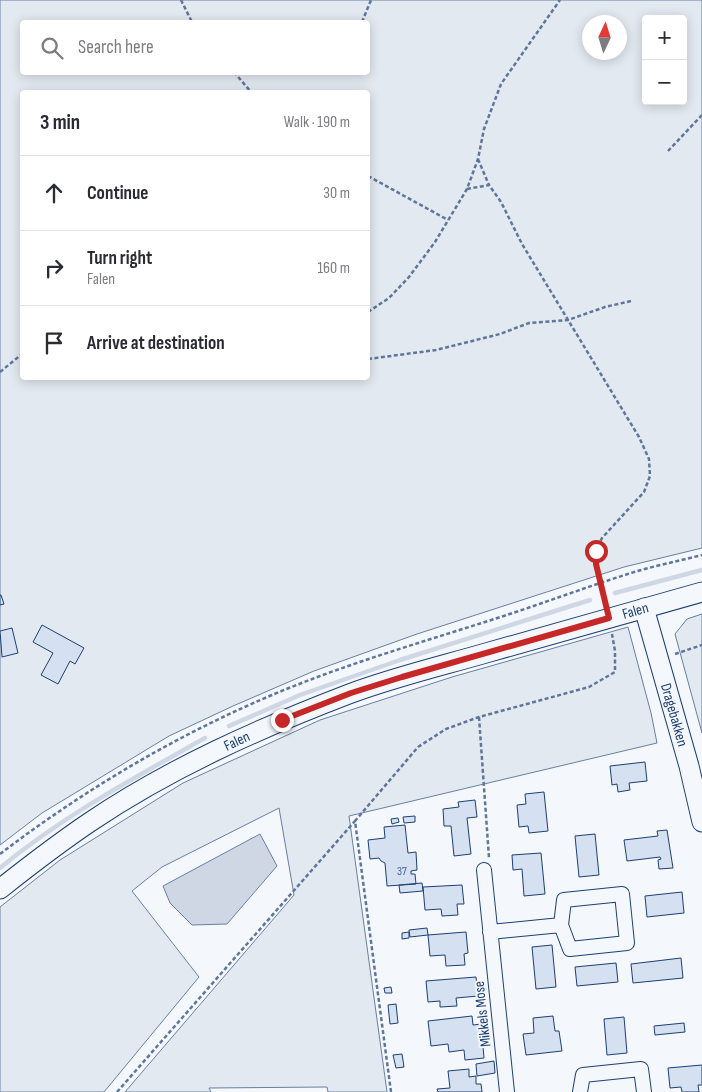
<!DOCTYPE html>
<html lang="en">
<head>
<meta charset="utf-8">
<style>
  body { margin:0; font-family:"Sofia Sans Condensed",sans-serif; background:#f2f2f3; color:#2b2b33 }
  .controls { position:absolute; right:15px; top:15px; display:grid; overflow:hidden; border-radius:5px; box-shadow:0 2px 12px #0003 }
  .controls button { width:45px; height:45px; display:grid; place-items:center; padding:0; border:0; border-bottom:1px solid #e1e1e2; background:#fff; color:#2b2b33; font:25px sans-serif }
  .compass { position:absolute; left:582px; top:15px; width:45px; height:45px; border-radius:50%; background:#fff; box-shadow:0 2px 12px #0003; rotate:4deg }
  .stop { position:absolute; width:15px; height:15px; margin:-11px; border:4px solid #c62828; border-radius:50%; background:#fff }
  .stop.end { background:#c62828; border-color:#fff; box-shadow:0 1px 5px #0008 }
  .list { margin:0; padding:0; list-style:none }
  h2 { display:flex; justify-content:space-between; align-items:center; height:65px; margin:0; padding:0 20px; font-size:21px }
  h2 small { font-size:16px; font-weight:400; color:#7c7c81 }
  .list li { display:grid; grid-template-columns:32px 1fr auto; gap:15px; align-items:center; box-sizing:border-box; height:75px; padding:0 20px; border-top:1px solid #e1e1e2 }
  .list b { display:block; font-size:19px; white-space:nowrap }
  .list p { margin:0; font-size:16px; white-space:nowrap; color:#7c7c81 }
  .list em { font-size:16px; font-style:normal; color:#7c7c81 }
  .icon { flex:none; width:28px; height:28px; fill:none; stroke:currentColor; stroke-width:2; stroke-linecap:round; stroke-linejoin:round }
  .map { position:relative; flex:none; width:702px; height:1092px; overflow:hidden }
  .search { position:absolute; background:#fff; box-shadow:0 2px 12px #0003; left:20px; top:20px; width:350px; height:55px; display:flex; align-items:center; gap:12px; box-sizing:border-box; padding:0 18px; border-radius:5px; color:#7c7c81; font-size:19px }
  .panel { position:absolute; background:#fff; box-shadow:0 2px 12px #0003; left:20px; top:90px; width:350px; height:290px; border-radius:5px }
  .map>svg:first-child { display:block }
  .green { fill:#e3e9f0; stroke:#687fa3; fill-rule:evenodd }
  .water { fill:#cfd7e4; stroke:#687fa3 }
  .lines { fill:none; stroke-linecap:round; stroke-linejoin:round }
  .stream { stroke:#cfd7e4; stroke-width:4.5 }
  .building { fill:#d5e0f0; stroke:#1d3f73 }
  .street-casing { stroke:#1d3f73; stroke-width:16 }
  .secondary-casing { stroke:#1d3f73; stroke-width:21 }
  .path { stroke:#5e769c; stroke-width:2.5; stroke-dasharray:4 2.5; stroke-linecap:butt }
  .street { stroke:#f4f7fb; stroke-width:14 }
  .secondary { stroke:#f4f7fb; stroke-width:19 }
  .route { stroke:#c62828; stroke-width:6 }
  .labels { text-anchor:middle; stroke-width:4; stroke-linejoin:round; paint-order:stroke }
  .number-label { font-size:12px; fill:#4b6792 }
  .street-label { font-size:15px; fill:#1d3f73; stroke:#f4f7fb }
</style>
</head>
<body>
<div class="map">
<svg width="702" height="1092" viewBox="0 0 702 1092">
  <rect width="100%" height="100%" fill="#f4f7fb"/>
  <!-- green -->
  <path class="green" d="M0,0H702V548L624,567L417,634L314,671L233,706L169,736L42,813L0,845ZM646,19H683V101H646ZM22,22H368V72H22ZM590,22H620V52H590ZM22,92H368V378H22Z
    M702,614V733L675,634L687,619Z
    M628,627L651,713L657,743L349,816L387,1092H328L327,1087L209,1088L211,1092H125L294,895L279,808L162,867L132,891L199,977L104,1092H0V907L60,860L183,783L320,720L452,677Z"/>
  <!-- water -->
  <path class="water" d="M260,834L277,866L227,924L192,925L170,903L163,886Z"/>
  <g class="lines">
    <!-- stream -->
    <path class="stream" d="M615,593L702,570
      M229,726L300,695L400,660L590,600
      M0,868C63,816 134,778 205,738"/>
  </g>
  <!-- building -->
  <path class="building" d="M0,595H1L4,604L0,605Z
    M42,625L84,648L75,664L70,661L58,684L41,675L53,653L33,642Z
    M12,628L18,653L2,657L0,631Z
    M645,762L647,781L629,783L630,790L618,792L617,784L612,785L610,766Z
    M544,792L548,831L529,833L528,826L519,827L517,805L526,804L525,794Z
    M475,800L477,817L467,818L471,854L454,856L451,826H444L443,809L459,807L458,802Z
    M415,816V822L404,823L403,817Z
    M398,818L399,822L392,824L391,819Z
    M405,825L408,853L416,852L417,870L411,871V874H415L416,884L387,886L385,863L381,861L379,858L370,859L368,840L385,838L384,827Z
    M667,830L673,868L659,869L658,860L661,859L660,857L627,861L624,840L658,836L657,831Z
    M595,834L599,875L579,877L575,836Z
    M541,853L545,894L524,896L522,869L513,870L512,855Z
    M422,883L423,891L400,893L399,885Z
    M462,885L464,904H457L458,915L442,916L441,909L425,910L423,887Z
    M682,892L684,913L647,917L645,896Z
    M427,928L428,935L410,937L409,930Z
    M409,932V938L402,939V933Z
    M466,932L468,953L464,954L465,965L446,966L445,955L430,956L428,935Z
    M552,945L556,987L536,989L532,947Z
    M681,958L683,978L633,983L631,964Z
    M616,963L618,982L577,986L575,967Z
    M476,977L478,996L456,998L457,1006L440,1007V1001L428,1002L426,981Z
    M391,987L392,993H385L384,988Z
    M396,1004L398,1023L390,1024L388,1005Z
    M472,1016L473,1025L481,1024L484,1058L465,1060L464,1050L449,1052L448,1044L431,1046L428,1021Z
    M553,1016L555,1031H559L562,1051L526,1055L523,1034L534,1033L533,1018Z
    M624,1017L627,1053L607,1055L604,1019Z
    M684,1023L685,1032L655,1035L654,1026Z
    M402,1054L404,1067L396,1068L393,1055Z
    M494,1061L495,1073L477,1076L476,1064Z
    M702,1065V1085H698L699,1092H682L681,1087L670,1088L668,1068Z
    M469,1069V1077L476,1076V1084H481L482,1092H438L437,1089L450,1088L448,1071Z"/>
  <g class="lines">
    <defs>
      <path id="street" d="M484,870L507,1092
        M622,894L627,943L570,949L561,925L564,900Z
        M490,932L561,925
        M580,1092L583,1075L641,1069L644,1092"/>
      <g id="secondary">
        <path id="s1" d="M644,608L689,766L702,822"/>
        <path id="s2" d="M0,889C29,866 59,843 90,822C170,768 260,728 349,694C394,677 441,666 486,653C558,632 630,612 702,592"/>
      </g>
    </defs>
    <!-- street casing -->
    <use href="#street" class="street-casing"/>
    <!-- secondary casing -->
    <use href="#secondary" class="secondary-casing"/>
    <!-- path -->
    <path class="path" d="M181,0L192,22
      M362,22L371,0
      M234,72L251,92
      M668,151L702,115
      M478,159L489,185
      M368,176L448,220
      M467,189L489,185L501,202L522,244L639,437L649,459L650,476L644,492L602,538L596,551V564L605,602
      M368,312L389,298L409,277L435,242L467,189L478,159L484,129L501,84L560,0
      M368,359L436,350L500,334L529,323L568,320L605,307L631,301
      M0,372L22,354
      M675,654L702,645
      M479,717L489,858
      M0,854C84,790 175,736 272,695C343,665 416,644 488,621C536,606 583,588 631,573C654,566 678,561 702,555
      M117,1092L355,821
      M391,1092L355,821L418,747L446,729L479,717L589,687L615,672V651L612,634"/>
    <!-- street -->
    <use href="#street" class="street"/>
    <!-- secondary -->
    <use href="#secondary" class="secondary"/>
  </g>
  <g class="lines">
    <!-- route -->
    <path class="route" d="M282,720L351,693L402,677L609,618L596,564V551"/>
  </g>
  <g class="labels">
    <!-- number labels -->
    <g class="number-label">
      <text x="402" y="875">37</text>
    </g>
    <!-- street labels -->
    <g class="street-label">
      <text dy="5" stroke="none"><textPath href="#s2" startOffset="700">Falen</textPath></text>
      <text dy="5" stroke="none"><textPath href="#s1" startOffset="111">Dragebakken</textPath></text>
      <text dy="5" stroke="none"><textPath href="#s2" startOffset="280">Falen</textPath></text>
      <text transform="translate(482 1014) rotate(-96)" y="5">Mikkels Mose</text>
    </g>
  </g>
</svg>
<div class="controls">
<button>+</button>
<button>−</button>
</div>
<svg class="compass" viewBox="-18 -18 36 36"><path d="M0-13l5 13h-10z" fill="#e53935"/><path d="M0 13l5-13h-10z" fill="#7c7c81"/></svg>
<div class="stop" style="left:596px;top:551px"></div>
<div class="stop end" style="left:282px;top:720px"></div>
<div class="search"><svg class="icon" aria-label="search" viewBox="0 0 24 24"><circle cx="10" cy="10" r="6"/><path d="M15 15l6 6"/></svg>Search here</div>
<section class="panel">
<h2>3 min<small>Walk · 190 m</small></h2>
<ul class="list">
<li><svg class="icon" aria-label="ahead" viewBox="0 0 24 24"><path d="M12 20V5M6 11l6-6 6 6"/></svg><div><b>Continue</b></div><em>30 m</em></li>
<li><svg class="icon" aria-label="right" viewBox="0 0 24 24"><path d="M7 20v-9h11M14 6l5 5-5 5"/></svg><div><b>Turn right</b><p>Falen</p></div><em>160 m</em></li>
<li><svg class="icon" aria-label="arrive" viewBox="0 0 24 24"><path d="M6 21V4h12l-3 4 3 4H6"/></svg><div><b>Arrive at destination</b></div></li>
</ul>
</section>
</div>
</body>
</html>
